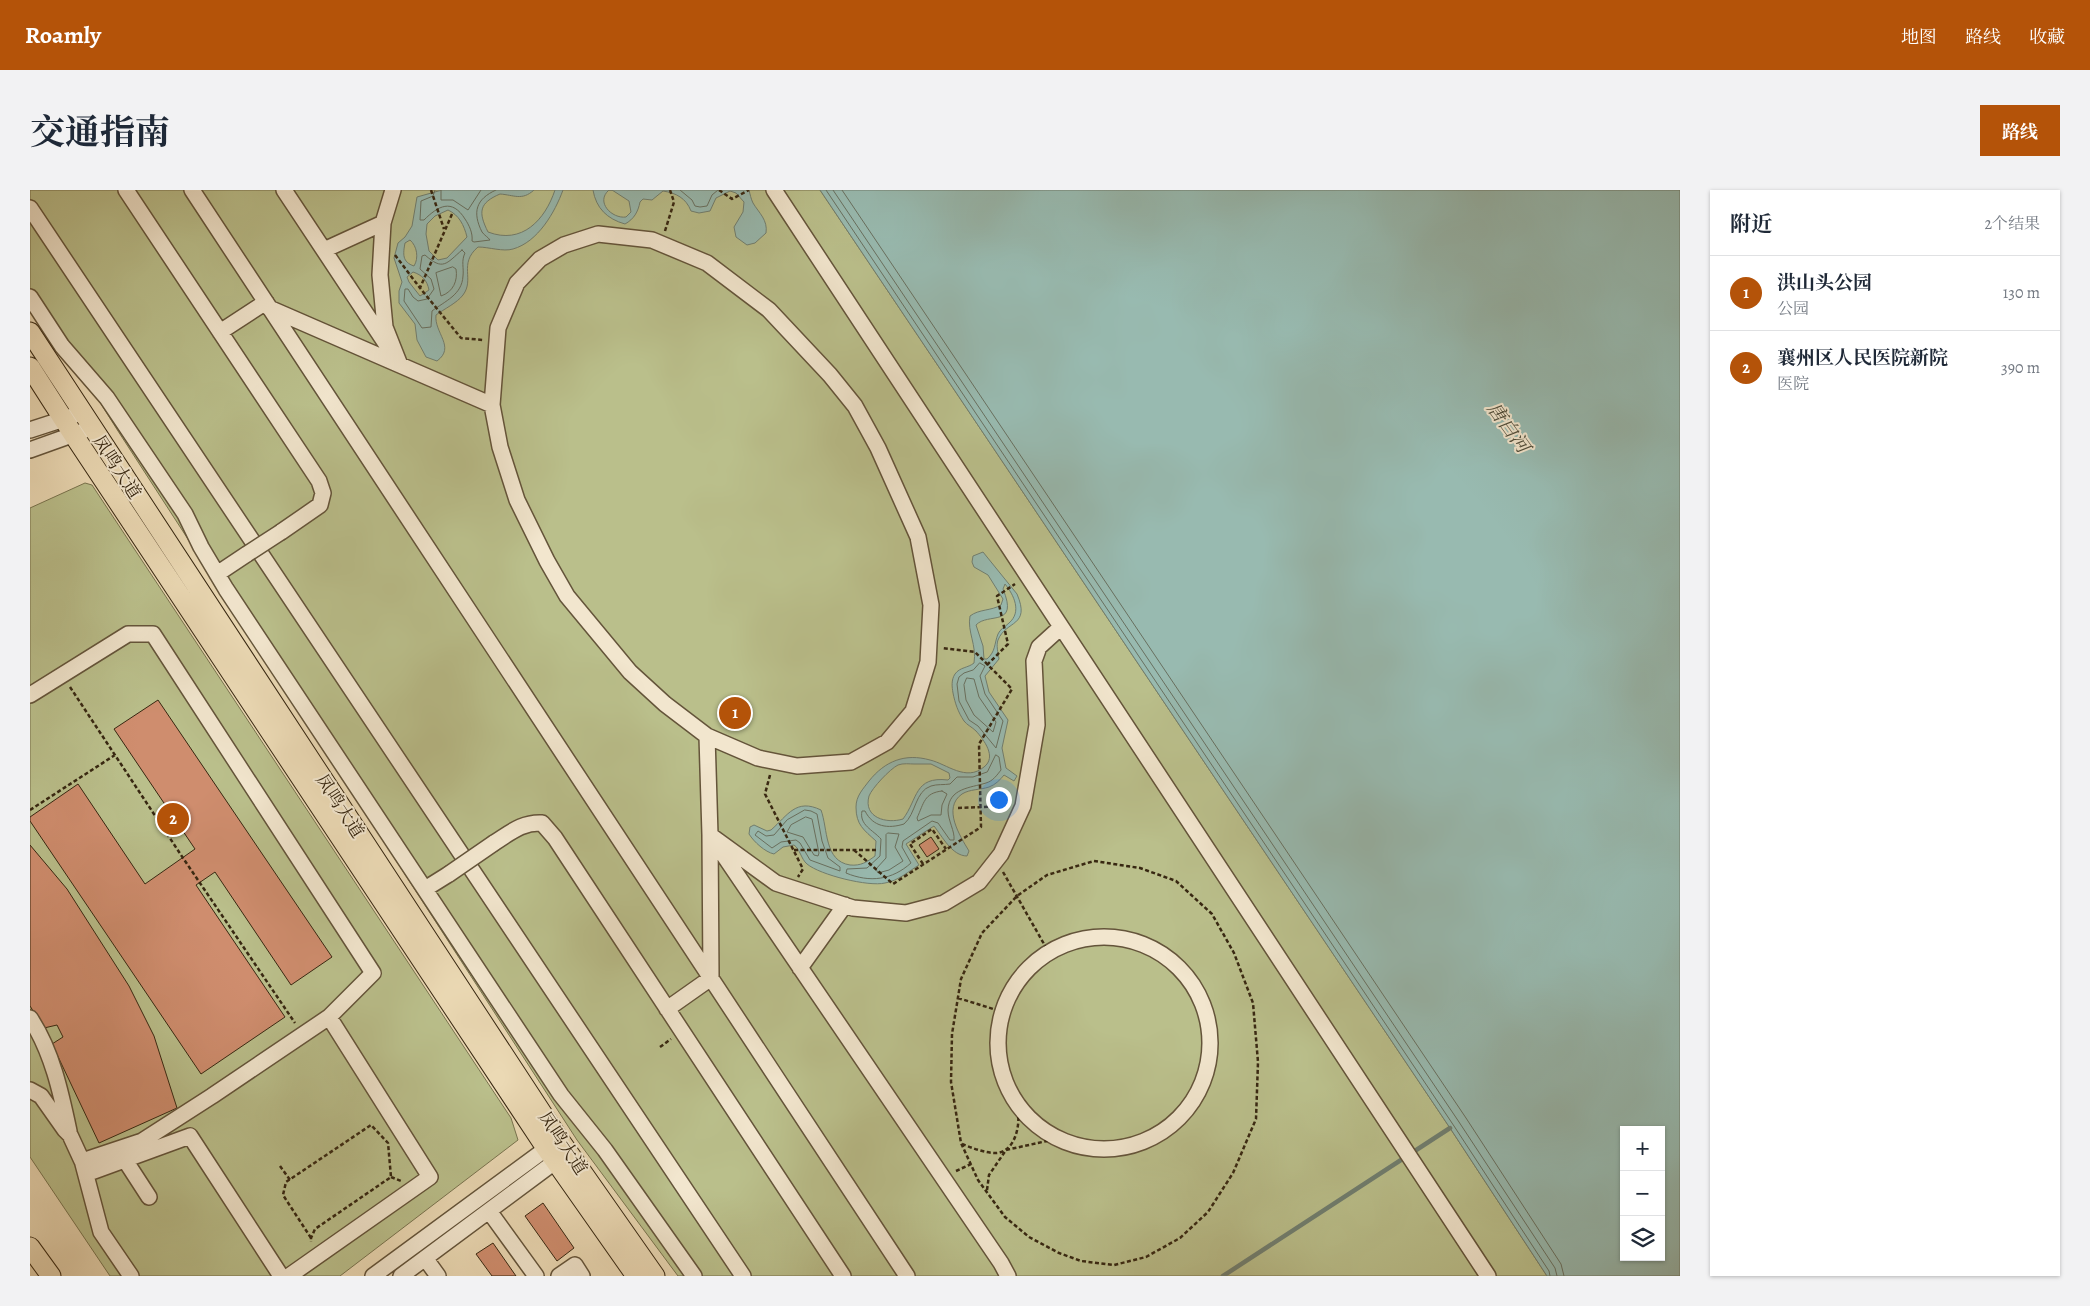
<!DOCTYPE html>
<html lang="zh">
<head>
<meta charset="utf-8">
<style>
  body { margin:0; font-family:Alegreya,"Noto Serif SC",serif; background:#f2f2f3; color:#1f2937 }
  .controls { position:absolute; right:15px; bottom:15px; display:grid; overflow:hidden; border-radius:0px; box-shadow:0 1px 4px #0004 }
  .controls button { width:45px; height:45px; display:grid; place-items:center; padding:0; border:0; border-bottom:1px solid #e0e1e3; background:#fff; color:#1f2937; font:25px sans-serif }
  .you { position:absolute; left:968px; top:609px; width:18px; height:18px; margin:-12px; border:4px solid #fff; border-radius:50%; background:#1a73e8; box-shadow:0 0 0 8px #1a73e833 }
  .badge { display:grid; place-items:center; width:32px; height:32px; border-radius:50%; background:#b45309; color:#fff; font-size:16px; font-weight:700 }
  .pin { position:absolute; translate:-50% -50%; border:2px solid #fff; box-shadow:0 1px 5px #0006 }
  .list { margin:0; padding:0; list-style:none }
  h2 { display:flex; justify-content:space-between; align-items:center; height:65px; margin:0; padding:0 20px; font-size:21px }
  h2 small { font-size:16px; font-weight:400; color:#747a83 }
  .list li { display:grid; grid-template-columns:32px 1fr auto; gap:15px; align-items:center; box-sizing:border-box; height:75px; padding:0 20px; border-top:1px solid #e0e1e3 }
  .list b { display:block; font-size:19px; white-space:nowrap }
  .list p { margin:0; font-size:16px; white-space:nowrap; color:#747a83 }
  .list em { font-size:16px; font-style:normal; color:#747a83 }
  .icon { flex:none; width:28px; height:28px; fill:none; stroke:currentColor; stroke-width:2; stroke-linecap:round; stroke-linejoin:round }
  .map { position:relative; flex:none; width:1650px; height:1086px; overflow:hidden; border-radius:0px }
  header { display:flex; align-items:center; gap:30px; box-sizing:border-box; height:70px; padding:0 25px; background:#b45309; color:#fff }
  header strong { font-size:24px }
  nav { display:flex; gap:28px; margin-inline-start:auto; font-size:18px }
  .intro { display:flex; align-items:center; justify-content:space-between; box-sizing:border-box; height:120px; padding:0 30px }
  h1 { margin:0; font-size:35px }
  .button { padding:12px 22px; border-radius:0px; background:#b45309; color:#fff; font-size:18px; font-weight:700 }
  main { display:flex; gap:30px; padding:0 30px }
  aside { flex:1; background:#fff; border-radius:0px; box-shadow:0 1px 4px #0004 }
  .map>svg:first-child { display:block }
  .green { fill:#babf8b; stroke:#78734e }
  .water { fill:#98bab0; stroke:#717f70; fill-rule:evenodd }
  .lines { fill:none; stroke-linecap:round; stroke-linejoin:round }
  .shore { stroke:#687060; stroke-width:1 }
  .stream { stroke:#717f70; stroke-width:4.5 }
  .building { fill:#cf8d6e; stroke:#372711 }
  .minor-casing { stroke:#64543a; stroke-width:18 }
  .major-casing { stroke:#372711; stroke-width:21 }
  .path { stroke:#372711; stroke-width:2.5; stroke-dasharray:4 2.5; stroke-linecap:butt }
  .minor { stroke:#f2e6ce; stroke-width:15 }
  .major { stroke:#ebd9b4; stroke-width:19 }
  .minor-bridge-casing { stroke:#64543a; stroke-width:18; stroke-linecap:butt }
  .minor-bridge { stroke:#f2e6ce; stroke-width:15 }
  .labels { text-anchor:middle; stroke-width:4; stroke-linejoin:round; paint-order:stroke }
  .street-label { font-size:18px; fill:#372711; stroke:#f2e6ce }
  .water-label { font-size:19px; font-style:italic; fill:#4f4c39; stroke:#f2e6ce }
</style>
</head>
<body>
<header>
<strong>Roamly</strong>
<nav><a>地图</a><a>路线</a><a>收藏</a></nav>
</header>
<div class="intro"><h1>交通指南</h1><a class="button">路线</a></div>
<main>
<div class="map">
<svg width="1650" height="1086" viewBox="0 0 1650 1086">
  <rect width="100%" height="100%" fill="#ebd9b4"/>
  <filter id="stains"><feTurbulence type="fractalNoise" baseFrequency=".004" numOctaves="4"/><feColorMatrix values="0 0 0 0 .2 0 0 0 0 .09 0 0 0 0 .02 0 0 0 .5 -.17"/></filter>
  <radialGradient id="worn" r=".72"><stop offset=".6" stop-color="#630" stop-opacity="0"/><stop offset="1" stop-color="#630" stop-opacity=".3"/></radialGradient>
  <!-- green -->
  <path class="green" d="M0,0H790L1420,938L1517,1086H648L547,950L88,241L0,101Z
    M55,293L62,295L481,928L488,950L310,1086H80L0,967V318Z"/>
  <!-- water -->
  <path class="water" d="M412,0H504C492,11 484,5 470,4C449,13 448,22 458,42C492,55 515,30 525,0H533C525,22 508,52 483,59C473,62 459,57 448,57C428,74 445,89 433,105C427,113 414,119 406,125C404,143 426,157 407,171L396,167L387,150L385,134L369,113V101L372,92L364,68L368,53L375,47L382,36L387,7ZM418,20C429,25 434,35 437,47L417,68L408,70L399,61L396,44L397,34L405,26ZM380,50C387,56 389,68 384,76C372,72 373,64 375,53ZM383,82C392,85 397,90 399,100L390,106L379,92L377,87Z
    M563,0H719C720,4 721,9 723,13C729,23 738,30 736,43L725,53L717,55L706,47L704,37L713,22L714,12L706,3L700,1L686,8L680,21L669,23L661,21C656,8 646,3 633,1L622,10L613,9L610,12C608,22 604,29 595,34C577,29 566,18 563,0ZM579,0H582L599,11L601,22L596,27C582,29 565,12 579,0Z
    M790,0H1650V1086H1517L1420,938ZM1594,940H1631V1067H1594Z
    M953,362L987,404C1001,437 976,430 968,450C966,455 968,463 969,469L955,486L959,502L978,530L972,558L976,578L987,586L984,591L974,585C970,590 965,595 959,597C950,600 940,599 932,604C912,618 930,646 939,661L937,666C922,666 912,646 904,636L876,654L889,675C879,681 868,691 855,693C839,697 790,685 777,674C771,669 770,659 764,655L753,657L744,664C735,662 724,652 719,644L720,637L724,635L737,641L741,640C758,625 766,608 791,620C798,639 794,671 820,675C831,676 837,672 845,666L846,651C834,640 826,635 826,617C826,606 833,599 839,591C855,571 875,563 900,570C917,574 936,592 954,577C967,567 954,550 946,541C942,537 937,535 934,531C928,522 925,513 923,503C922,497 921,490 925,484C930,477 938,478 944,473C947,455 937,442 940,426C949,419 961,421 971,415L973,409L958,385L944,377L942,372L943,366ZM975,394C984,405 992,422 979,433C975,437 970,439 968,444C964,454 966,461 957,469H954L953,456L946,435C958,422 989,438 973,399ZM884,574H901L919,583L920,588L918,590C884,586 888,609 873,629C857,634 833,628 839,606C842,598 860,579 868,575C873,573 880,574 884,574Z"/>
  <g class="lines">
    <!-- shore -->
    <path class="shore" d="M405,0L403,6L391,11L390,30H394C408,16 422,8 435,29C439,35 443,43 442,51L444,52L460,50C458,47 455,46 452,42C442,22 446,9 466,0
      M411,0V10H423L438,20L451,0
      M650,0L662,10L665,16L670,17L677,16L682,5L688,0
      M796,0L1424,936L1519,1081L1520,1086
      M803,0L1429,932L1525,1078L1527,1086
      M812,0L1436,928L1531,1074L1534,1086
      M432,60L435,63C431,71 434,78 433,86C432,105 415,111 402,121L401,137L392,138L374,111L375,99H378L383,107L388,111L397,109L404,99L401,89L390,79L392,66L395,65C413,81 416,74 432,60Z
      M423,77L426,79C428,91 423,102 411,106L406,83Z
      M950,473L955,476L950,486L955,504L973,531L966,558L948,536L939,530L929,511L927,494L929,487L934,483L943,480Z
      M937,488L944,489L949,507L966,532L963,542L944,525L936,510L934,495Z
      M966,565L969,567L971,580C967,585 963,591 956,593C940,598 919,598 918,620C918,631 925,641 924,650H920L908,633L902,631L873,651L872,657L881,673C862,690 840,693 816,683L817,679L837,678L850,666L851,649C843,640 829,635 832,621H835C843,637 858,639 874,634C886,624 885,601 901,596C907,594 914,595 920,594L927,587H943L957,582Z
      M912,601L917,604L912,615L911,625H901L888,631L887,628C894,613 894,603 912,601Z
      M775,620L781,621L787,624L792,651L798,668L810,677V681L780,670L770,653L766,650L751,652L742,658L725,645L728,641L736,646L744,645L757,630Z
      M776,627L782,629L789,663L788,666L784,665L773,647L757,642L761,635Z
      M858,643L869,644L865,657L873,671L859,680L848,683L846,679L856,668V645Z"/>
    <!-- stream -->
    <path class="stream" d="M1193,1086L1420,938"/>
  </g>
  <!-- building -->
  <path class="building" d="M128,510L302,767L261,795L185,682L166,695L255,827L171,884L0,631V627L48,594L115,694L165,659L84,539Z
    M901,647L909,659L897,667L889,655Z
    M0,655L37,699L99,796L124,846L147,918L69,953L22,854L33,847L27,835L14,838L0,816Z
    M513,1013L544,1058L527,1071L495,1026Z
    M463,1053L486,1086H462L446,1064Z"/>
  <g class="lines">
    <defs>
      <path id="minor" d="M96,0L289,291L293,303L290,315L251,342
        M162,0L877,1086
        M363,0L353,33L350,85L355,137L370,175L462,215
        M744,0L1458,1086
        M0,18L713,1086
        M294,60L353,33
        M0,107L32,156L77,208L155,324L171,357L196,399L531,905L575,960L664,1086
        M239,118L370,175L254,0
        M190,142L236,112
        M0,240L43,226
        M0,260L53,241
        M187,384L217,364
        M0,505L98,444H123L343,783L299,827L182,906L112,951L52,971L40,945L35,940L11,906L0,900
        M677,546L728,568L767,576L821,572L857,552L883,521L898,472L901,415L888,347L848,258L825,216L800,185L739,120L677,73L622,50L568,44L534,55L510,69L487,93L468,138L462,215L470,257L487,310L517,371L537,406L600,482L635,514L677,546L680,645L746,693L823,718L876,723L914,713L949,692L971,664L993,616L1007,535L1004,471L1009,457L1031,437
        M464,653C480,643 492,632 512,633L525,648L813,1086
        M395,699L419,684
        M968 853a106 106 0 1 1 212 0a106 106 0 1 1-212 0Z
        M770,778L815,715
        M637,819L681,788L680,645L971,1073L978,1086
        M0,828C22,861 31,903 39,941
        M95,970L119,1007
        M53,974L71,1042L101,1086
        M56,984L160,946L251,1086
        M459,1021L506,1086
        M395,1068L408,1086
        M259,1086L400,987L299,827
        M343,1086L524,953
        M371,1086L534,965
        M529,1086L545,1075L552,1086"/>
      <path id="major" d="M0,142L529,949L625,1086
        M0,177L43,244L516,958L606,1086
        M0,1057L21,1086"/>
    </defs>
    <!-- minor casing -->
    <use href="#minor" class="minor-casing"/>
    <!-- major casing -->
    <use href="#major" class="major-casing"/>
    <!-- path -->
    <path class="path" d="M401,0L414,39
      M689,0L702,9L719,0
      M422,24L390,98L431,148L453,150
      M635,41L644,12L640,0
      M365,65L390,98
      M957,475L978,454L967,406L985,394
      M40,497L153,668L265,833
      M740,585L735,604L773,679L768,687
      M928,618L977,616
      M0,620L85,565
      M764,660H848
      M824,660L863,694L951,637L949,554L982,499L945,462L912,458
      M1064,671L1110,678L1146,691L1182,724L1204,763L1223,813L1228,872L1226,929L1203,983L1178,1022L1150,1048L1116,1067L1084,1075L1051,1071L1029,1063L999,1047L975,1027L948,990L931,953L921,892L922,844L931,789L952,743L987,706L1017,685Z
      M893,674L880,654L902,639L916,659
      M973,682L1018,761
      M928,808L973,822
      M630,857L641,849
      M932,954C942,958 955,963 966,963C985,962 990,936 988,922C987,917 984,912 982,907
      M250,976L260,990
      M926,981L941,974
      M361,987L371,991
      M957,1000L959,985L976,960L1026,949
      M281,1048L253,1005L256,992L341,935L358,953L361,987L285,1039L281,1048V1052"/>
    <!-- minor -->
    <use href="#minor" class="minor"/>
    <!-- major -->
    <use href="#major" class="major"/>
    <defs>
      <path id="minor-bridge" d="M217,364L251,342
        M419,684L464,653"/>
    </defs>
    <!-- minor-bridge casing -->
    <use href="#minor-bridge" class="minor-bridge-casing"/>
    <!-- minor-bridge -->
    <use href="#minor-bridge" class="minor-bridge"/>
  </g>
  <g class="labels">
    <!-- street labels -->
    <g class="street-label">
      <text transform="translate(87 277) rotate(57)" y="6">凤鸣大道</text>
      <text transform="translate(310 616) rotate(57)" y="6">凤鸣大道</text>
      <text transform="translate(533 953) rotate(56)" y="6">凤鸣大道</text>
    </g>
    <!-- water labels -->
    <g class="water-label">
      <text transform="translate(1479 237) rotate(54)" y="7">唐白河</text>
    </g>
  </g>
  <rect width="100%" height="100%" filter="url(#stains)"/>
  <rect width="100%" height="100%" fill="url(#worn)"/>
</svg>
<div class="controls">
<button>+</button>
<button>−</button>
<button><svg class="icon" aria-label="layers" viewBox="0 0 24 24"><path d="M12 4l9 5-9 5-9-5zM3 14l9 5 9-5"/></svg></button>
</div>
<div class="you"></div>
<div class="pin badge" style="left:705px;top:523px">1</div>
<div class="pin badge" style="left:143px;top:629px">2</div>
</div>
<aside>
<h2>附近<small>2个结果</small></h2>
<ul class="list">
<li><span class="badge">1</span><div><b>洪山头公园</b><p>公园</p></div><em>130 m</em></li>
<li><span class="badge">2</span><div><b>襄州区人民医院新院</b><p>医院</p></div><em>390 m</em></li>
</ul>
</aside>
</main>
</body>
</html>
